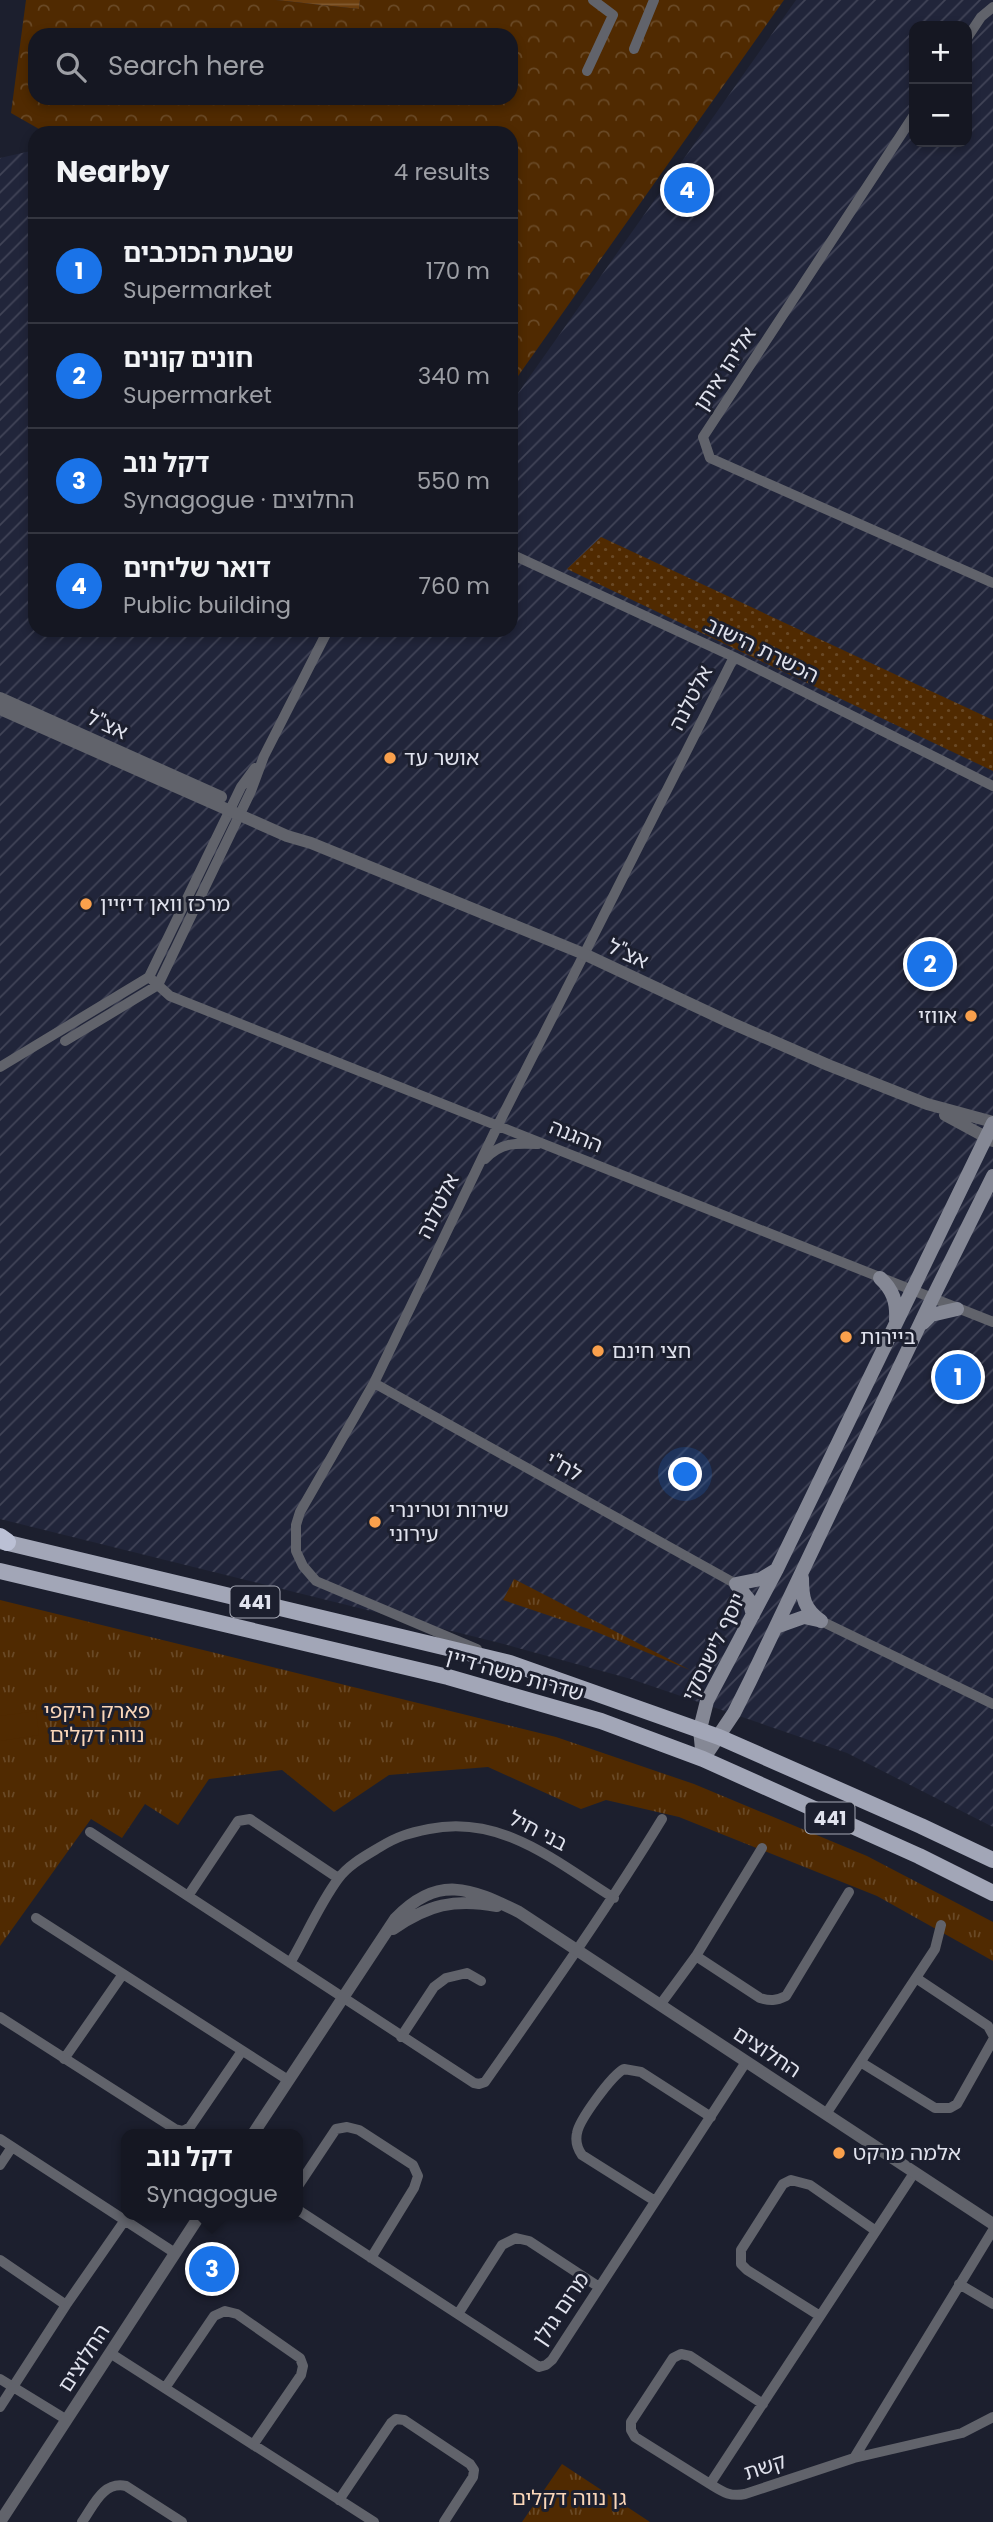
<!DOCTYPE html>
<html lang="en">
<head>
<meta charset="utf-8">
<style>
  body { margin:0; font-family:Poppins,"Noto Sans Hebrew",sans-serif; background:#1e202a; color:#f1f3f6 }
  .controls { position:absolute; right:21px; top:21px; display:grid; overflow:hidden; border-radius:14px; box-shadow:0 4px 10px #0003 }
  .controls button { width:63px; height:63px; display:grid; place-items:center; padding:0; border:0; border-bottom:2px solid #343640; background:#151722; color:#f1f3f6; font:35px sans-serif }
  .you { position:absolute; left:686px; top:1475px; width:24px; height:24px; margin:-18px; border:5px solid #fff; border-radius:50%; background:#1a73e8; box-shadow:0 0 0 10px #1a73e833 }
  .badge { display:grid; place-items:center; width:46px; height:46px; border-radius:50%; background:#1a73e8; color:#fff; font-size:23px; font-weight:700 }
  .pin { position:absolute; translate:-50% -50%; border:4px solid #fff; box-shadow:0 2px 7px #0006 }
  .popup { position:absolute; left:121px; top:2129px; width:182px; height:91px; box-sizing:border-box; display:grid; place-content:center; border-radius:14px; background:#151722; filter:drop-shadow(0 2px 5px #0005); font-size:23px; white-space:nowrap; color:#9d9fa5 }
  .popup b { font-size:26px; color:#f1f3f6 }
  .popup::after { content:''; position:absolute; left:50%; top:100%; margin-left:-14px; border:14px solid transparent; border-top-color:#151722 }
  .list { margin:0; padding:0; list-style:none }
  h2 { display:flex; justify-content:space-between; align-items:center; height:91px; margin:0; padding:0 28px; font-size:30px }
  h2 small { font-size:23px; font-weight:400; color:#9d9fa5 }
  .list li { display:grid; grid-template-columns:46px 1fr auto; gap:21px; align-items:center; box-sizing:border-box; height:105px; padding:0 28px; border-top:2px solid #343640 }
  .list b { display:block; font-size:26px; white-space:nowrap }
  .list p { margin:0; font-size:23px; white-space:nowrap; color:#9d9fa5 }
  .list em { font-size:23px; font-style:normal; color:#9d9fa5 }
  .icon { flex:none; width:38px; height:38px; fill:none; stroke:currentColor; stroke-width:2; stroke-linecap:round; stroke-linejoin:round }
  .map { position:relative; flex:none; width:993px; height:2522px; overflow:hidden }
  .search { position:absolute; background:#151722; box-shadow:0 4px 10px #0003; left:28px; top:28px; width:490px; height:77px; display:flex; align-items:center; gap:18px; box-sizing:border-box; padding:0 24px; border-radius:21px; color:#9d9fa5; font-size:26px }
  .panel { position:absolute; background:#151722; box-shadow:0 4px 10px #0003; left:28px; top:126px; width:490px; height:511px; border-radius:21px }
  .map>svg:first-child { display:block }
  .industrial { fill:url(#industrial-furrows); fill-rule:evenodd }
  .grass { fill:url(#grass-dots) }
  .forest { fill:url(#forest-crowns); fill-rule:evenodd }
  .park { fill:url(#park-tufts) }
  .garden { fill:#502a01 }
  .water { fill:url(#water-rules) }
  .lines { fill:none; stroke-linecap:round; stroke-linejoin:round }
  .minor { stroke:#61636b; stroke-width:10 }
  .tertiary { stroke:#61636b; stroke-width:12 }
  .secondary { stroke:#858895; stroke-width:14 }
  .primary { stroke:#a2a6b7; stroke-width:16 }
  .motorway { stroke:#bbc0d5; stroke-width:18 }
  .poi-dot { fill:#f9a04c; stroke:#1c1f2e; stroke-width:2.5 }
  .labels { text-anchor:middle; stroke-width:6; stroke-linejoin:round; paint-order:stroke }
  .shield { fill:#1c1f2e; stroke:#a5a8b4; stroke-width:2 }
  .shield-label { font-size:19px; font-weight:bold; fill:#e0e2ed }
  .street-label { font-size:21px; fill:#e0e2ed; stroke:#1c1f2e }
  .poi-label { font-size:21px; fill:#e0e2ed; stroke:#1c1f2e; text-anchor:start }
  .park-label { font-size:21px; fill:#fad6b9; stroke:#1c1f2e }
</style>
</head>
<body>
<div class="map">
<svg width="993" height="2522" viewBox="0 0 993 2522">
  <defs>
    <pattern id="industrial-furrows" width="10" height="10" patternUnits="userSpaceOnUse" patternTransform="scale(1.75)"><rect width="10" height="10" fill="#21253a"/><path d="M-1 1l2-2M0 10L10 0M9 11l2-2" fill="none" stroke="#414457"/></pattern>
    <pattern id="grass-dots" width="8" height="8" patternUnits="userSpaceOnUse" patternTransform="scale(1.75)"><rect width="8" height="8" fill="#502a01"/><path d="M2 2h.1M6 6h.1" fill="none" stroke="#694926" stroke-width="1.8" stroke-linecap="round"/></pattern>
    <pattern id="forest-crowns" width="20" height="18" patternUnits="userSpaceOnUse" patternTransform="scale(1.75)"><rect width="20" height="18" fill="#502a01"/><path d="M2 6a3 3 0 1 1 6 0M12 15a3 3 0 1 1 6 0" fill="none" stroke="#694926"/></pattern>
    <pattern id="park-tufts" width="24" height="20" patternUnits="userSpaceOnUse" patternTransform="scale(1.75)"><rect width="24" height="20" fill="#502a01"/><path d="M3 7l-1-3M5 7V3M7 7l1-3M15 17l-1-3M17 17v-4M19 17l1-3" fill="none" stroke="#694926"/></pattern>
    <pattern id="water-rules" width="6" height="5" patternUnits="userSpaceOnUse" patternTransform="scale(1.75)"><rect width="6" height="5" fill="#6d3f0e"/><path d="M0 2.5h6" fill="none" stroke="#825a31"/></pattern>
  </defs>
  <rect width="100%" height="100%" fill="#1c1f2e"/>
  <!-- industrial -->
  <path class="industrial" d="M796,0H993V1827L847,1753L631,1679L496,1642L0,1519V158L35,150V630H511V403ZM914,26H967V142H914Z"/>
  <!-- grass -->
  <path class="grass" d="M601,537L993,720V771L567,569Z"/>
  <!-- forest -->
  <path class="forest" d="M26,0H276L359,9L360,0H784L511,386V133H46L11,113ZM35,35H511V98H35Z"/>
  <!-- park -->
  <path class="park" d="M514,1579L690,1670L589,1629L503,1600Z
    M0,1600L556,1737L694,1784L867,1856L993,1922V1961L877,1896L679,1817L606,1800L581,1809L488,1767L389,1775L334,1812L282,1770L209,1779L178,1825L145,1804L122,1838L91,1819L0,1946Z
    M562,2464L650,2522H522Z"/>
  <!-- garden -->
  <path class="garden" d="M36,1711L39,1735L0,1741V1716Z"/>
  <!-- water -->
  <path class="water" d="M276,0H360L359,9Z"/>
  <g class="lines">
    <!-- minor -->
    <path class="minor" d="M967,38L981,17L993,7
      M634,49L654,0
      M587,71L613,15L593,0
      M914,115L703,437L710,458L993,583
      M511,554L734,657L993,786
      M149,977L170,996L993,1322
      M149,977L241,787L255,768
      M158,985L251,791L264,756L328,630
      M65,1041L158,985
      M0,1067L149,977
      M485,1159C501,1142 516,1143 538,1144
      M374,1383L736,1584
      M821,1621L993,1704
      M477,1649L316,1581L303,1566L296,1551V1525L300,1512L374,1383L498,1125L734,657
      M90,1832L474,2083L479,2084L485,2082C546,1995 607,1909 662,1819
      M188,1896L238,1821L250,1819L338,1878
      M36,1918L288,2080
      M696,1956L760,1998C770,2001 776,2001 786,1996L849,1892
      M290,1963C306,1936 319,1905 338,1879C348,1865 365,1856 380,1847C398,1836 409,1833 429,1829C502,1814 556,1862 614,1898
      M916,1978L988,2026L993,2035
      M660,2005L696,1956L762,1848
      M0,2017L175,2129L183,2131L190,2127L242,2051
      M401,2037L434,1987L446,1978L467,1973L481,1981
      M64,2059L123,1974
      M862,2063L935,2108H950L957,2104L993,2040
      M826,2114L935,1949L941,1925
      M0,2139L175,2253
      M0,2165L12,2147
      M914,2173L710,2484C723,2492 730,2497 745,2494L854,2458L993,2230
      M298,2186L336,2129L347,2127L359,2130L413,2165L418,2176L414,2188L371,2258
      M655,2201L582,2155C577,2148 575,2142 577,2133C579,2120 612,2075 624,2069L641,2072L711,2117
      M298,2210L539,2367L546,2365L552,2360L746,2062
      M0,2260L66,2305
      M959,2284L993,2304
      M458,2314L502,2245L516,2238L529,2241L599,2287
      M820,2316L747,2270L741,2264V2250L783,2184L791,2180L810,2185L876,2231
      M110,2353L374,2522
      M0,2379L67,2420
      M165,2388L214,2316L225,2311L237,2314L300,2358L303,2366L301,2375L253,2445
      M0,2407L66,2305L125,2220
      M854,2458L962,2433L993,2417
      M710,2484L635,2437L631,2430V2422L673,2358L681,2354L690,2356L763,2404
      M339,2500L391,2423L396,2419L404,2420L470,2464L474,2470L473,2477L444,2522
      M82,2522C94,2505 103,2481 126,2486L182,2522"/>
    <!-- tertiary -->
    <path class="tertiary" d="M0,698L221,797
      M0,709L287,836L311,843L584,954L729,1022L828,1065L927,1104L993,1122
      M945,1115L993,1141
      M393,1929C428,1905 454,1898 497,1906
      M253,2134L395,1919C438,1874 470,1888 519,1912L993,2224
      M0,2522L200,2215"/>
    <!-- secondary -->
    <path class="secondary" d="M880,1278C893,1290 897,1302 896,1320
      M923,1323L931,1315L957,1309
      M802,1578C802,1598 804,1609 821,1621
      M753,1615L749,1600L736,1584L761,1579L776,1570
      M776,1627L804,1617L818,1620
      M703,1759L700,1729L707,1701L777,1569L993,1123
      M703,1759L734,1713L750,1681L932,1299L993,1176"/>
    <!-- primary -->
    <path class="primary" d="M0,1541L510,1663L719,1737L921,1826L993,1860
      M0,1571L448,1677L601,1721L703,1759L919,1856L993,1893"/>
    <!-- motorway -->
    <path class="motorway" d="M0,1537L7,1542"/>
  </g>
  <!-- markers -->
  <g class="poi-dot">
    <circle cx="390" cy="758" r="7"/>
    <circle cx="86" cy="904" r="7"/>
    <circle cx="971" cy="1016" r="7"/>
    <circle cx="846" cy="1337" r="7"/>
    <circle cx="598" cy="1351" r="7"/>
    <circle cx="375" cy="1522" r="7"/>
    <circle cx="839" cy="2153" r="7"/>
  </g>
  <g class="labels">
    <!-- shield labels -->
    <g class="shield">
      <rect x="230.5" y="1586.5" width="49" height="31" rx="5"/>
      <rect x="805.5" y="1802.5" width="49" height="31" rx="5"/>
    </g>
    <g class="shield-label">
      <text x="255" y="1609">441</text>
      <text x="830" y="1825">441</text>
    </g>
    <!-- street labels -->
    <g class="street-label">
      <text transform="translate(725 369) rotate(-57)" y="7">אליהו איתן</text>
      <text transform="translate(762 650) rotate(26)" y="7">הכשרת הישוב</text>
      <text transform="translate(691 698) rotate(-63)" y="7">אלטלנה</text>
      <text transform="translate(107 725) rotate(24)" y="7">אצ"ל</text>
      <text transform="translate(628 954) rotate(25)" y="7">אצ"ל</text>
      <text transform="translate(576 1136) rotate(22)" y="7">ההגנה</text>
      <text transform="translate(438 1206) rotate(-64)" y="7">אלטלנה</text>
      <text transform="translate(564 1467) rotate(29)" y="7">לח"י</text>
      <text transform="translate(714 1647) rotate(-64)" y="7">יוסף לישנסקי</text>
      <text transform="translate(515 1675) rotate(16)" y="7">שדרות משה דיין</text>
      <text transform="translate(538 1831) rotate(27)" y="7">בני חיל</text>
      <text transform="translate(767 2052) rotate(33)" y="7">החלוצים</text>
      <text transform="translate(561 2309) rotate(-56)" y="7">מרום גולן</text>
      <text transform="translate(84 2358) rotate(-57)" y="7">החלוצים</text>
      <text transform="translate(765 2467) rotate(-18)" y="7">קשת</text>
    </g>
    <!-- poi labels -->
    <g class="poi-label">
      <text x="404" y="765">אושר עד</text>
      <text x="100" y="911">מרכז וואן דיזיין</text>
      <text x="957" y="1023" text-anchor="end">אווזי</text>
      <text x="860" y="1344">ביירות</text>
      <text x="612" y="1358">חצי חינם</text>
      <text x="389" y="1517">שירות וטרינרי<tspan x="389" dy="24">עירוני</tspan></text>
      <text x="853" y="2160">אלמה מרקט</text>
    </g>
    <!-- park labels -->
    <g class="park-label">
      <text x="97" y="1718">פארק היקפי<tspan x="97" dy="24">נווה דקלים</tspan></text>
      <text x="569" y="2505">גן נווה דקלים</text>
    </g>
  </g>
</svg>
<div class="controls">
<button>+</button>
<button>−</button>
</div>
<div class="you"></div>
<div class="pin badge" style="left:958px;top:1377px">1</div>
<div class="pin badge" style="left:930px;top:964px">2</div>
<div class="pin badge" style="left:212px;top:2269px">3</div>
<div class="popup"><b>דקל נוב</b>Synagogue</div>
<div class="pin badge" style="left:687px;top:190px">4</div>
<div class="search"><svg class="icon" aria-label="search" viewBox="0 0 24 24"><circle cx="10" cy="10" r="6"/><path d="M15 15l6 6"/></svg>Search here</div>
<section class="panel">
<h2>Nearby<small>4 results</small></h2>
<ul class="list">
<li><span class="badge">1</span><div><b>שבעת הכוכבים</b><p>Supermarket</p></div><em>170 m</em></li>
<li><span class="badge">2</span><div><b>חונים קונים</b><p>Supermarket</p></div><em>340 m</em></li>
<li><span class="badge">3</span><div><b>דקל נוב</b><p>Synagogue · החלוצים</p></div><em>550 m</em></li>
<li><span class="badge">4</span><div><b>דואר שליחים</b><p>Public building</p></div><em>760 m</em></li>
</ul>
</section>
</div>
</body>
</html>
